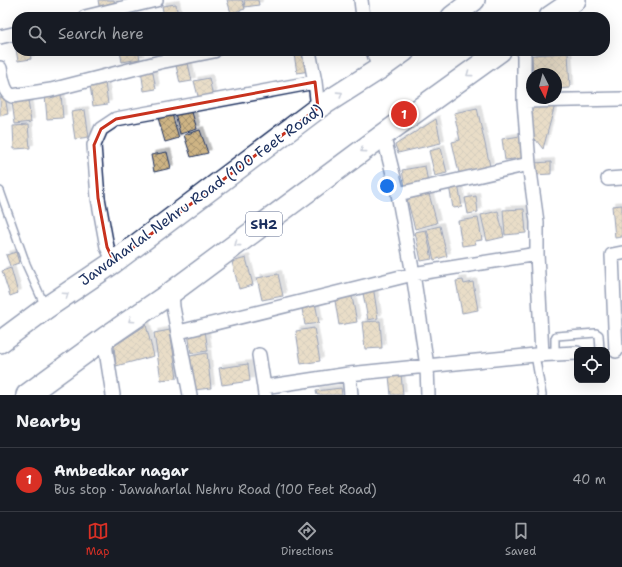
<!DOCTYPE html>
<html lang="en">
<head>
<meta charset="utf-8">
<style>
  body { margin:0; font-family:"Shantell Sans",sans-serif; background:#242831; color:#f1f3f6 }
  .controls { position:absolute; right:12px; bottom:12px; display:grid; overflow:hidden; border-radius:8px; box-shadow:0 4px 16px #0002 }
  .controls button { width:36px; height:36px; display:grid; place-items:center; padding:0; border:0; border-bottom:1px solid #363941; background:#171b24; color:#f1f3f6; font:20px sans-serif }
  .compass { position:absolute; left:526px; top:68px; width:36px; height:36px; border-radius:50%; background:#171b24; box-shadow:0 4px 16px #0002; rotate:174deg }
  .you { position:absolute; left:387px; top:186px; width:14px; height:14px; margin:-10px; border:3px solid #fff; border-radius:50%; background:#1a73e8; box-shadow:0 0 0 6px #1a73e833 }
  .badge { display:grid; place-items:center; width:26px; height:26px; border-radius:50%; background:#d93025; color:#fff; font-size:13px; font-weight:700 }
  .pin { position:absolute; translate:-50% -50%; border:2px solid #fff; box-shadow:0 1px 4px #0006 }
  .list { margin:0; padding:0; list-style:none }
  h2 { display:flex; justify-content:space-between; align-items:center; height:52px; margin:0; padding:0 16px; font-size:17px }
  h2 small { font-size:13px; font-weight:400; color:#9ea1a6 }
  .list li { display:grid; grid-template-columns:26px 1fr auto; gap:12px; align-items:center; box-sizing:border-box; height:64px; padding:0 16px; border-top:1px solid #363941 }
  .list b { display:block; font-size:15px; white-space:nowrap }
  .list p { margin:0; font-size:13px; white-space:nowrap; color:#9ea1a6 }
  .list em { font-size:13px; font-style:normal; color:#9ea1a6 }
  .icon { flex:none; width:22px; height:22px; fill:none; stroke:currentColor; stroke-width:2; stroke-linecap:round; stroke-linejoin:round }
  .map { position:relative; flex:none; width:622px; height:395px; overflow:hidden }
  .search { position:absolute; background:#171b24; box-shadow:0 4px 16px #0002; left:12px; right:12px; top:12px; height:44px; display:flex; align-items:center; gap:10px; box-sizing:border-box; padding:0 14px; border-radius:16px; color:#9ea1a6; font-size:15px }
  .sheet { height:116px; background:#171b24 }
  nav { display:flex; justify-content:space-around; align-items:center; box-sizing:border-box; height:56px; border-top:1px solid #363941; background:#171b24; font-size:11px; color:#9ea1a6 }
  nav a { display:grid; justify-items:center; gap:2px }
  nav .on { color:#d93025 }
  .map>svg:first-child { display:block }
  .building { fill:url(#building-cross-hatch); stroke:#1b2f5e; filter:url(#shadow) }
  .lines { fill:none; stroke-linecap:round; stroke-linejoin:round }
  .lane-casing { stroke:#1b2f5e; stroke-width:10 }
  .street-casing { stroke:#1b2f5e; stroke-width:16 }
  .primary-casing { stroke:#1b2f5e; stroke-width:24 }
  .lane { stroke:#fff; stroke-width:7 }
  .street { stroke:#fff; stroke-width:13 }
  .primary { stroke:#fff; stroke-width:21 }
  .oneway { stroke:#8d97ae }
  .marked { fill:none; stroke:#c8321e; stroke-width:3; stroke-linejoin:round }
  .labels { text-anchor:middle; stroke-width:3.5; stroke-linejoin:round; paint-order:stroke }
  .shield { fill:#fff; stroke:#5f6d8e; stroke-width:1 }
  .shield-label { font-size:14px; font-weight:bold; fill:#1b2f5e }
  .street-label { font-size:15px; fill:#1b2f5e; stroke:#fff }
</style>
</head>
<body>
<div class="map">
<svg width="622" height="395" viewBox="0 0 622 395">
  <defs>
    <pattern id="building-cross-hatch" width="8" height="8" patternUnits="userSpaceOnUse"><rect width="8" height="8" fill="#ceb484"/><path d="M0 0l8 8M0 8l8-8" fill="none" stroke="#a6936f"/></pattern>
    <filter id="shadow"><feDropShadow dx="3.5" dy="-3.5" stdDeviation="0" flood-color="#0004"/></filter>
  </defs>
  <rect width="100%" height="100%" fill="#fff"/>
  <filter id="ink" filterUnits="userSpaceOnUse"><feTurbulence type="fractalNoise" baseFrequency=".025" numOctaves="2"/><feDisplacementMap in="SourceGraphic" scale="8" xChannelSelector="R" yChannelSelector="G"/><feConvolveMatrix kernelMatrix="1 2 1 2 8 2 1 2 1" color-interpolation-filters="sRGB"/></filter>
  <g filter="url(#ink)">
    <!-- building -->
    <path class="building" d="M98,0H114L116,8L100,11Z
      M227,0H242L245,9L231,13Z
      M244,0H258L259,5L245,7Z
      M176,4L178,17H164L162,6Z
      M17,43V51H30L31,59L18,61L15,44Z
      M120,51H138L140,59L122,62Z
      M307,52L310,71L297,73L294,54Z
      M568,53L570,88L556,89V74H533L532,55Z
      M187,59L192,81L180,83L175,61Z
      M152,68L156,89L144,91L141,70Z
      M209,78L213,97L199,100L194,81Z
      M105,83L108,104L93,106L90,85Z
      M61,94L63,118L47,119L45,95Z
      M5,96L8,114L0,116V97Z
      M28,100L31,122L15,124L12,102Z
      M556,101L543,149L532,135L531,102Z
      M477,108L490,166L459,173L452,142L460,140L454,113Z
      M191,109L197,129L180,134L175,113Z
      M85,110L89,137L75,139L71,112Z
      M172,114L179,138L165,142L158,118Z
      M436,119L441,143L398,153L395,145Z
      M28,125L30,148L14,149L13,126Z
      M200,130L208,153L191,157L184,135Z
      M520,136L523,158L505,160L502,139Z
      M441,148L447,173L435,176L429,151Z
      M167,152L171,168L154,172L151,155Z
      M551,162V174L534,175L533,163Z
      M425,166L428,183L405,188L402,170Z
      M458,184L462,207L453,208L449,186Z
      M429,194L437,223L415,229L407,199Z
      M476,196L478,212L468,214L465,198Z
      M622,205V237L615,238L612,206Z
      M524,209L526,233L505,235L503,210Z
      M498,211L504,237L487,241L481,215Z
      M478,218L482,240L475,241L476,244L462,246L458,221Z
      M440,226L447,256L434,260L427,229Z
      M426,230L432,259L421,261L415,232Z
      M16,252L19,263L10,266L6,255Z
      M246,258L253,285L239,289L232,262Z
      M11,268L18,293L10,296L2,271Z
      M278,274L283,296L262,300L257,278Z
      M463,280L464,284L473,282L478,310L462,313L456,281Z
      M373,286L378,318L368,320L362,288Z
      M351,292L357,322L339,325L334,295Z
      M315,302L319,323L305,325L301,304Z
      M380,321L382,348L365,349L362,322Z
      M146,325L154,356L116,366L114,346Z
      M314,328L320,361L301,364L296,331Z
      M170,330L177,378L161,380L154,333Z
      M205,330L208,351L191,353L188,333Z
      M207,353L211,388L194,390L190,356Z
      M248,364L250,381L222,385L219,368Z
      M401,374L403,395H391L389,376Z
      M341,388L342,395H317L316,391Z"/>
    <g class="lines">
      <defs>
        <path id="lane" d="M0,191L26,264L45,306
          M555,354V338L556,336L596,333L599,335L600,350
          M535,355L542,395"/>
        <path id="street" d="M361,0L363,17
          M85,17L156,0
          M0,37L17,33
          M373,51L379,69
          M523,51L524,56V101L529,164L537,222V254L542,355
          M0,68C2,77 3,92 12,96L51,90L160,62L214,51
          M315,82L318,108
          M524,101L622,99
          M382,136L386,146L398,194L413,274L427,366L428,395
          M608,179L622,178
          M398,194L529,164
          M114,262L107,247L98,198L94,145L101,129L116,119L315,82L309,51
          M172,292L173,307L190,395
          M179,332L413,274L537,254
          M105,338L106,351L113,395
          M616,351L612,255L622,253
          M259,355L264,387
          M349,374L351,395
          M265,395L264,387L349,374L427,366L535,355L577,353"/>
        <path id="primary" d="M452,17L474,0
          M550,17L575,0
          M0,342L46,308L114,262L318,108L379,69L404,51
          M27,395L105,338L172,292L382,136L500,51"/>
      </defs>
      <!-- lane casing -->
      <use href="#lane" class="lane-casing"/>
      <!-- street casing -->
      <use href="#street" class="street-casing"/>
      <!-- primary casing -->
      <use href="#primary" class="primary-casing"/>
      <!-- lane -->
      <use href="#lane" class="lane"/>
      <!-- street -->
      <use href="#street" class="street"/>
      <!-- primary -->
      <use href="#primary" class="primary"/>
    </g>
    <!-- one-way arrows -->
    <defs><path id="oneway-chevron" d="M-2-3.5L2.5 0L-2 3.5" fill="none" stroke-width="1.6" stroke-linecap="round" stroke-linejoin="round"/></defs>
    <g class="oneway">
      <use href="#oneway-chevron" transform="translate(469 74) rotate(144)"/>
      <use href="#oneway-chevron" transform="translate(340 94) rotate(-33)"/>
      <use href="#oneway-chevron" transform="translate(363 150) rotate(143)"/>
      <use href="#oneway-chevron" transform="translate(237 244) rotate(143)"/>
      <use href="#oneway-chevron" transform="translate(66 295) rotate(-34)"/>
      <use href="#oneway-chevron" transform="translate(131 320) rotate(146)"/>
    </g>
  </g>
  <!-- marked area -->
  <path d="M0 0H622V395H0ZM315,82L318,108L114,262L107,247L98,198L94,145L101,129L116,119Z" fill="#fff" fill-opacity=".55" fill-rule="evenodd"/>
  <path class="marked" d="M315,82L318,108L114,262L107,247L98,198L94,145L101,129L116,119Z"/>
  <g class="labels">
    <!-- shield labels -->
    <rect class="shield" x="246" y="212" width="36" height="24" rx="3"/>
    <g class="shield-label">
      <text x="264" y="229">SH2</text>
    </g>
    <!-- street labels -->
    <g class="street-label">
      <text transform="translate(201 195) rotate(-36)" y="5">Jawaharlal Nehru Road (100 Feet Road)</text>
    </g>
  </g>
</svg>
<div class="controls">
<button><svg class="icon" aria-label="locate" viewBox="0 0 24 24"><circle cx="12" cy="12" r="6"/><path d="M12 2v4M12 18v4M2 12h4M18 12h4"/></svg></button>
</div>
<svg class="compass" viewBox="-18 -18 36 36"><path d="M0-13l5 13h-10z" fill="#e53935"/><path d="M0 13l5-13h-10z" fill="#9ea1a6"/></svg>
<div class="you"></div>
<div class="pin badge" style="left:404px;top:114px">1</div>
<div class="search"><svg class="icon" aria-label="search" viewBox="0 0 24 24"><circle cx="10" cy="10" r="6"/><path d="M15 15l6 6"/></svg>Search here</div>
</div>
<section class="sheet">
<h2>Nearby<small></small></h2>
<ul class="list">
<li><span class="badge">1</span><div><b>Ambedkar nagar</b><p>Bus stop · Jawaharlal Nehru Road (100 Feet Road)</p></div><em>40 m</em></li>
</ul>
</section>
<nav>
<a class="on"><svg class="icon" aria-label="map" viewBox="0 0 24 24"><path d="M3 6l6-2 6 2 6-2v14l-6 2-6-2-6 2zM9 4v14M15 6v14"/></svg>Map</a>
<a><svg class="icon" aria-label="directions" viewBox="0 0 24 24"><path d="M12 3l9 9-9 9-9-9zM9 14v-3h6M13 9l2 2-2 2"/></svg>Directions</a>
<a><svg class="icon" aria-label="saved" viewBox="0 0 24 24"><path d="M7 4h10v16l-5-4-5 4z"/></svg>Saved</a>
</nav>
</body>
</html>
